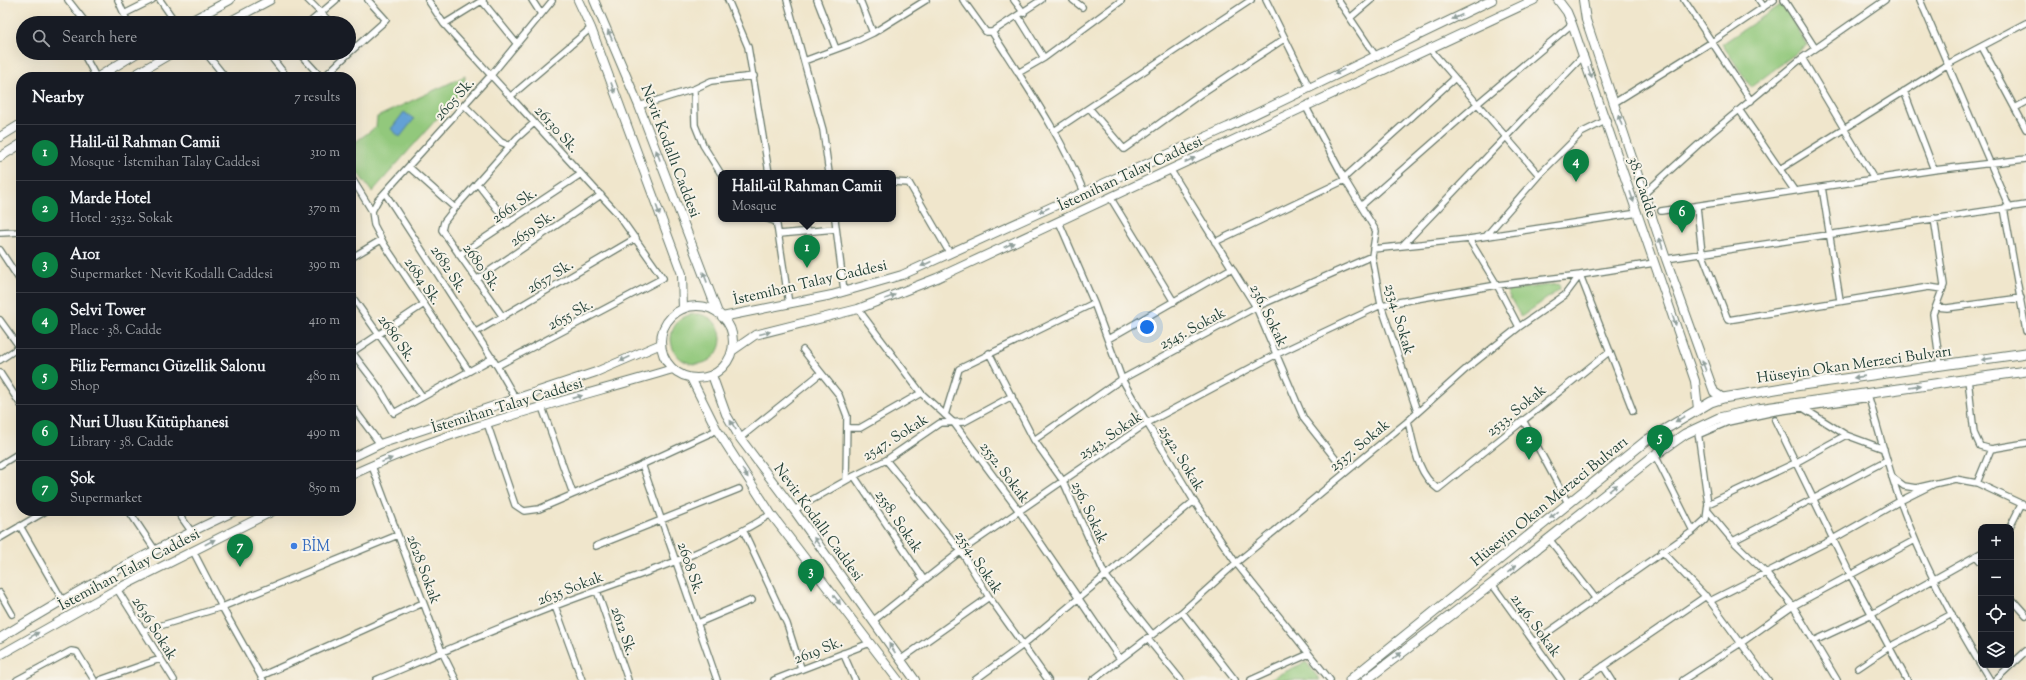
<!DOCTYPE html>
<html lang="en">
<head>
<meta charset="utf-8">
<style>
  body { margin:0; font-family:"Sorts Mill Goudy",serif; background:#20242c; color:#f1f3f6 }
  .controls { position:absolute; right:12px; bottom:12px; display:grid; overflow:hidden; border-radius:8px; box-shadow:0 4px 16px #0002 }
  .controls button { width:36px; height:36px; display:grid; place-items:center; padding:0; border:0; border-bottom:1px solid #363941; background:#171b24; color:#f1f3f6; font:20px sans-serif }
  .you { position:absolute; left:1147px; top:327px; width:14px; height:14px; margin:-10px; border:3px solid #fff; border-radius:50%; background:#1a73e8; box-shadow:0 0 0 6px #1a73e833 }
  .badge { display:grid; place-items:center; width:26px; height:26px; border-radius:50%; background:#0b8043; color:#fff; font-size:13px; font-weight:700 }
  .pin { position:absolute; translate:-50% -33px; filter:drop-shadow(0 1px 2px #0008) }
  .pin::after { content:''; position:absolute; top:21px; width:14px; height:12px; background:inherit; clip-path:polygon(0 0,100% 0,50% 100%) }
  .popup { position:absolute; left:718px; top:170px; width:178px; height:52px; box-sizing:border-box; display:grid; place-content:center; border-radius:8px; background:#171b24; filter:drop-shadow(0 1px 3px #0005); font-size:13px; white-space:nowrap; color:#9ea1a6 }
  .popup b { font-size:15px; color:#f1f3f6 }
  .popup::after { content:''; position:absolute; left:50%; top:100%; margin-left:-8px; border:8px solid transparent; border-top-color:#171b24 }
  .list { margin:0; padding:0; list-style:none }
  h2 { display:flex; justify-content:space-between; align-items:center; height:52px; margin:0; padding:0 16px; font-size:17px }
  h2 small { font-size:13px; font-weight:400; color:#9ea1a6 }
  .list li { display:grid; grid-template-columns:26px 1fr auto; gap:12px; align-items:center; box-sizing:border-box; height:56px; padding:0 16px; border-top:1px solid #363941 }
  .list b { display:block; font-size:15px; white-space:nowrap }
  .list p { margin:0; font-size:13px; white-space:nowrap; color:#9ea1a6 }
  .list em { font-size:13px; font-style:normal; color:#9ea1a6 }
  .icon { flex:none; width:22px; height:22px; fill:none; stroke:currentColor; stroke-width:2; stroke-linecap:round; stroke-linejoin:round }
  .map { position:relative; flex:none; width:2026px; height:680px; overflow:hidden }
  .search { position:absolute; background:#171b24; box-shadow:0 4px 16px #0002; left:16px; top:16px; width:340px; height:44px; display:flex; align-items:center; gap:10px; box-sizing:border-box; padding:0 14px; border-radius:22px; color:#9ea1a6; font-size:15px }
  .panel { position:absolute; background:#171b24; box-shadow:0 4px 16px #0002; left:16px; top:72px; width:340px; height:444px; border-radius:16px }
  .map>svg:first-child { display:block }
  .green { fill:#92c87b; stroke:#588258 }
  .water { fill:#63a1d5; stroke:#416f84 }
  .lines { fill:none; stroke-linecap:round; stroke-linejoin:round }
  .street-casing { stroke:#687869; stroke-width:8 }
  .secondary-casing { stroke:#687869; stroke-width:10 }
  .primary-casing { stroke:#687869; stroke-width:11 }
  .street { stroke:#fff; stroke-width:5.5 }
  .secondary { stroke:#fff; stroke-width:8 }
  .primary { stroke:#fff; stroke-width:9 }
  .oneway { fill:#8f9e9a }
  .shop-dot { fill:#3f7fe0; stroke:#f7f3e8; stroke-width:1.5 }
  .labels { text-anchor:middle; stroke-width:4; stroke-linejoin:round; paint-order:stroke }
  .street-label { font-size:15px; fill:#1f3d34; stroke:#f7f3e8 }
  .shop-label { font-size:15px; fill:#366cbe; stroke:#f7f3e8; text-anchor:start }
</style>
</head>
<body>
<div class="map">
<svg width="2026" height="680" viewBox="0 0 2026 680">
  <rect width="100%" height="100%" fill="#f7f3e8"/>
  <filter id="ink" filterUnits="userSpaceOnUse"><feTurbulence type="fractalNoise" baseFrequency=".025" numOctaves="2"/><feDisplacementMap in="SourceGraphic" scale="8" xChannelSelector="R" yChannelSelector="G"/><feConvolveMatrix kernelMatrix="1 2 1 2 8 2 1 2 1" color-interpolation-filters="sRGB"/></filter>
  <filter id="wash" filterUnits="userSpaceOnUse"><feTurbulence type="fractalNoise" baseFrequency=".012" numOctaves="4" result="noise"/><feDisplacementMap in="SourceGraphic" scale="16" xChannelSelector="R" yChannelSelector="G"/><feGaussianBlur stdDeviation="0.9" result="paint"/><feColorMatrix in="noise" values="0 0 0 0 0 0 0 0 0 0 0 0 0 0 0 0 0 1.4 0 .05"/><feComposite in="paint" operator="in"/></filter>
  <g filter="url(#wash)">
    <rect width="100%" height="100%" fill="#f0e6cc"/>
    <!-- green -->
    <path class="green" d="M1782,4L1807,45L1751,87L1722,44Z
      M465,76L464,88L372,192L351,164V145L376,127L377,117Z
      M1559,284L1560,289L1521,317L1507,292L1509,290Z
      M671 339a25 25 0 1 1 50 0a25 25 0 1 1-50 0Z
      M1306,662L1320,680H1267Z"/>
    <!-- water -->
    <path class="water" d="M404,112L414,119L400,137L391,129Z"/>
  </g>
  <g filter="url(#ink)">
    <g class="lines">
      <defs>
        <path id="street" d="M68,0L86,23
          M118,0L128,23
          M160,0L176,23
          M308,0L331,23
          M532,0L541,14
          M728,0L748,47L769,173
          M787,0L823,130L829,173
          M817,0L836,49
          M860,0L873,33
          M963,0L986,32H992
          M1014,0L1024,13
          M1073,0L1082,7
          M1266,0L1309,87
          M1338,0L1375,55
          M1684,0L1751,101
          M1759,0L1764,7
          M1784,0L1815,48
          M1920,0L2009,207
          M482,1L517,44
          M124,14L152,0
          M240,16L245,23
          M1018,16L1044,58
          M1350,18L1371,0
          M270,21L272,23
          M309,23L336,0
          M444,24L483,0
          M992,32C1025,84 1061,135 1084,192
          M992,32L1041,0
          M349,41L355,47
          M1982,47L2026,129
          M1429,48L1539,175
          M83,53L96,77
          M206,53L225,77
          M268,53L287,77
          M299,53L321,77
          M349,53L386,20L368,0
          M1802,58L1874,179
          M804,61L850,44L873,33L926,0
          M1018,73L1044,58L1121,1
          M324,77L349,53
          M694,89L695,125L703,145L721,174
          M1904,91L1934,170
          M511,96L591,28
          M1614,103L1712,42L1774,0
          M464,105L501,142L510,146
          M639,106L694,89L711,81L754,76
          M1306,107L1345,180L1376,231L1372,256L1381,305L1417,411
          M2015,108L2026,102
          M1090,109L1124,149L1199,95L1284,39
          M1740,111L1794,190
          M1054,131L1251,0
          M409,167L455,208
          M1170,169L1256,307L1304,419L1345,471
          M1780,169L1948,64L2026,23
          M351,177L372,211L374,225L384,244L469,371
          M1344,178L1455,78
          M893,182L909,183L949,252
          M477,183L508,223
          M1822,187L1840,300
          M385,193L497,366L663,278L617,213L444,24L428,0
          M1645,193L1710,134L1802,58L1885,0
          M1110,197L1174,302
          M1362,205L1477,104L1572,24
          M1697,207L1702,253L1728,320L1929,287L1942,289
          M2004,208L2026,331
          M372,211L378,200L492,74L552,1
          M1661,211L1934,170L2026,159
          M1934,218L1944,285L1933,314L1940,365
          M768,219L777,222
          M776,219L789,304
          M835,219L844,291
          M1059,222L1094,303L1122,379L1147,423L1194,501L1236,563L1330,680
          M0,233L21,232
          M779,234L836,229
          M1486,236L1539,175L1581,133L1607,120
          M1469,239L1497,285L1519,327
          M1215,242L1345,180
          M1403,245L1584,55
          M1373,249L1469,239L1638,213
          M0,250L21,282
          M459,255L581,174
          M351,258L381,240
          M1666,259L2026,205
          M476,280L601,195
          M351,295L422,396
          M1936,307L1947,308L2021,298
          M858,309L921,393L954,423L1019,511L1120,659
          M503,317L442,230L444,222L455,208L517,138L534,123
          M0,320L21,349
          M476,332L636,238
          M1108,339L1232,268
          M803,350L839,395L847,416L846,480
          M351,351L380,389L394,413L493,358
          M351,353L424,304
          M989,353L1034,440L1063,481L1105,575L1152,634
          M0,360L21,346
          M497,366L516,399
          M0,373L21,405
          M1968,379L1974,433L1980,446L1991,449L2026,443
          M351,405L380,444
          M542,407L573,494
          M1803,408L1846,435L1884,449
          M945,415L959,369L1094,303
          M1523,420L1568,503
          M1775,420L1851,576L1907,680
          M1408,421C1414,445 1417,474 1438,489L1610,351
          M487,423L515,505L524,511L539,509L639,466L717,430
          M847,428H860L921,393
          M1700,434L1728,422L1774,412L1869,398C1879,432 1888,467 1900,501C1922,563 1955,624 1990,680
          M740,438L821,373
          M1034,440L1122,379L1256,307L1372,256
          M1655,455L1693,531
          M886,460L961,551L989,597L1048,680
          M642,464L717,680
          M0,465L21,452
          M372,466L442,652L456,680
          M854,476L924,580
          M1892,477L1904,486L1916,488L1955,479L1977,483L2026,506
          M1977,483L1991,449
          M1708,504L1795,463L1846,435
          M794,510L854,476L886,460L940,423L964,422L1012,396
          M129,511L155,550
          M177,511L191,531
          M1708,511L1733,541L1765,572L1793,606L1837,680
          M20,526L63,601
          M2010,527L2022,503
          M744,532L787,624L801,668
          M0,538L46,511
          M1549,539L1596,599
          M1733,541L1887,460
          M596,546L739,489
          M193,551L222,607L263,680
          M1662,551L1710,601L1768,680
          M1976,556L1981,562
          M1492,584L1561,680
          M117,589L174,680
          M597,591L628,680
          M0,593L12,614
          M2011,598L2026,615
          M1710,601L1833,539L1900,501L1934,484
          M555,606L582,680
          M1182,612L1235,680
          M874,620L961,551L1147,423L1275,355L1381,305L1497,285L1580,275L1633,411
          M698,623L752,600
          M143,631L222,607L398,535
          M1147,638L1181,680
          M1814,641L1872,614L1981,553
          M1534,642L1693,531L1706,519L1708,504L1698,432
          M843,653L855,680
          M900,660L989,597
          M1603,666L1612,680
          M1858,668L1889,647L1952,614
          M261,676L423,603
          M17,680L71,651L77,652L94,680
          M100,680L160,659
          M376,680C435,655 495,629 555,606C628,578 705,556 771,514
          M774,680L870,643
          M975,680L1023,645L1194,501
          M1093,680L1182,612L1236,563L1408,421L1466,369L1519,327L1565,295L1580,275L1654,263
          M1251,680L1309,654
          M1583,680L1706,596
          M1683,680L1741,643L1793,606L1915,540
          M1995,680L2026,651"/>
        <path id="secondary" d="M578,0L591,28L682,274L683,309
          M594,0L639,106L718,313
          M1558,0L1567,12L1572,24L1695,381L1698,409
          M1583,0L1586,20L1666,259L1714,392L1723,398
          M187,23L230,0
          M227,23L270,0
          M98,77L137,53
          M131,77L172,53
          M0,137L21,124
          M0,157L21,144
          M661 342a36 36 0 1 1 72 0a36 36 0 1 1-72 0Z
          M722,317L832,295L902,275L1228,127L1492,0
          M732,351L755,335L858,309L937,278L1534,0
          M712,375L726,414L740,438L794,510L915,680
          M691,378L717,430L771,514L898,680
          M351,458L380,444L596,372L661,344
          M351,475C454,427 565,401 673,369
          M0,638C75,591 154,549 235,511
          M0,655L117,589L273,511"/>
        <path id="primary" d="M1350,680L1647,440L1711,402L1723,398L1788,387L2026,353
          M1366,680L1492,584L1655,455L1685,434L1719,418L1758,409L2026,371"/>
      </defs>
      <!-- street casing -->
      <use href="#street" class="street-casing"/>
      <!-- secondary casing -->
      <use href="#secondary" class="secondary-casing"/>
      <!-- primary casing -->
      <use href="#primary" class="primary-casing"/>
      <!-- street -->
      <use href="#street" class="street"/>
      <!-- secondary -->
      <use href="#secondary" class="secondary"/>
      <!-- primary -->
      <use href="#primary" class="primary"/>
    </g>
    <!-- one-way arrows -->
    <defs><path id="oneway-solid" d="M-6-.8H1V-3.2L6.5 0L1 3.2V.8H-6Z"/></defs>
    <g class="oneway">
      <use href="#oneway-solid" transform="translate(1457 17) rotate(155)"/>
      <use href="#oneway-solid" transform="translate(610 35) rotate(-113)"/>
      <use href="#oneway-solid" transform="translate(1339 72) rotate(154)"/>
      <use href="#oneway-solid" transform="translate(1590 73) rotate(71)"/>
      <use href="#oneway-solid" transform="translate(613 88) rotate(70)"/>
      <use href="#oneway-solid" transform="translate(1620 120) rotate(-109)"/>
      <use href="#oneway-solid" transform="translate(658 155) rotate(-111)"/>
      <use href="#oneway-solid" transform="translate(1190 160) rotate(-24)"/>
      <use href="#oneway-solid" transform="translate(1632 197) rotate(71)"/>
      <use href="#oneway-solid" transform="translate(658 210) rotate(70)"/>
      <use href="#oneway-solid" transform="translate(1044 210) rotate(156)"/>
      <use href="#oneway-solid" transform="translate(1661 243) rotate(-108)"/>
      <use href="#oneway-solid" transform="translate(1009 245) rotate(-25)"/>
      <use href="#oneway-solid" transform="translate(926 264) rotate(155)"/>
      <use href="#oneway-solid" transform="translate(705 277) rotate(-111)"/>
      <use href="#oneway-solid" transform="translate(890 297) rotate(-22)"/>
      <use href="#oneway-solid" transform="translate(1674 320) rotate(71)"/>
      <use href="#oneway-solid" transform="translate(765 333) rotate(-14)"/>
      <use href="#oneway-solid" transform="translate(625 359) rotate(156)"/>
      <use href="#oneway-solid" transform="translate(1987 359) rotate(172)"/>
      <use href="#oneway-solid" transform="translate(1704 366) rotate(-111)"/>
      <use href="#oneway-solid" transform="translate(1859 377) rotate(172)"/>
      <use href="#oneway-solid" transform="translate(1915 386) rotate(-8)"/>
      <use href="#oneway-solid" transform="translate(577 397) rotate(-16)"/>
      <use href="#oneway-solid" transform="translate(1680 419) rotate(149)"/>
      <use href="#oneway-solid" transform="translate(733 425) rotate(-122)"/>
      <use href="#oneway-solid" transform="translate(387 460) rotate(-21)"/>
      <use href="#oneway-solid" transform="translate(745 473) rotate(57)"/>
      <use href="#oneway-solid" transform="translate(1613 488) rotate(-39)"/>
      <use href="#oneway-solid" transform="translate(1554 515) rotate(141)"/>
      <use href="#oneway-solid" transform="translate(210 542) rotate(-27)"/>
      <use href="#oneway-solid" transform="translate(817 542) rotate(-126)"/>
      <use href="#oneway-solid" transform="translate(1512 569) rotate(-39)"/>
      <use href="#oneway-solid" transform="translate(837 600) rotate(53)"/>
      <use href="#oneway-solid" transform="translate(34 635) rotate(-29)"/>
      <use href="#oneway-solid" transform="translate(892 648) rotate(-124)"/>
      <use href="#oneway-solid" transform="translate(1397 656) rotate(-37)"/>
    </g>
  </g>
  <!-- markers -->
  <circle class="shop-dot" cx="294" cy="546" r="4"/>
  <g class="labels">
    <!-- street labels -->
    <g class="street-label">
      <text transform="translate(454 99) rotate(-48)" y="5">2605 Sk.</text>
      <text transform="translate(557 129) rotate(48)" y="5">26130 Sk.</text>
      <text transform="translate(671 151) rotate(69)" y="5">Nevit Kodallı Caddesi</text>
      <text transform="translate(1130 173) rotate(-25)" y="5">İstemihan Talay Caddesi</text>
      <text transform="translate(1643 187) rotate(72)" y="5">38. Cadde</text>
      <text transform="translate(514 205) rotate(-34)" y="5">2661 Sk.</text>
      <text transform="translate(532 228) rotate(-35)" y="5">2659 Sk.</text>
      <text transform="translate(482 267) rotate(55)" y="5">2680 Sk.</text>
      <text transform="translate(449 269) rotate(57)" y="5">2682 Sk.</text>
      <text transform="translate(550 276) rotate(-31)" y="5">2657 Sk.</text>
      <text transform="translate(423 281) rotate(56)" y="5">2684 Sk.</text>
      <text transform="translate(810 282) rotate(-13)" y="5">İstemihan Talay Caddesi</text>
      <text transform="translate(570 314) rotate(-28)" y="5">2655 Sk.</text>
      <text transform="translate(1269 315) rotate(64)" y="5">236. Sokak</text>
      <text transform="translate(1400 319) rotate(74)" y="5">2534. Sokak</text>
      <text transform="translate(1192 328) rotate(-28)" y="5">2545. Sokak</text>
      <text transform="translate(397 338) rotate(55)" y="5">2686 Sk.</text>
      <text transform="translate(1854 364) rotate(-8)" y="5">Hüseyin Okan Merzeci Bulvarı</text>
      <text transform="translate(507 405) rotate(-17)" y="5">İstemihan Talay Caddesi</text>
      <text transform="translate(1516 410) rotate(-39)" y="5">2533. Sokak</text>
      <text transform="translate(1110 435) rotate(-34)" y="5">2543. Sokak</text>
      <text transform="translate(895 437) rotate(-32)" y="5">2547. Sokak</text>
      <text transform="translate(1359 445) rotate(-39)" y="5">2537. Sokak</text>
      <text transform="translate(1182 458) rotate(59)" y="5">2542. Sokak</text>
      <text transform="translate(1005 472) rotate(53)" y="5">2552. Sokak</text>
      <text transform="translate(1549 501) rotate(-39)" y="5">Hüseyin Okan Merzeci Bulvarı</text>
      <text transform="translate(1090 512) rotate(65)" y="5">256. Sokak</text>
      <text transform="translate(899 521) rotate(56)" y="5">2558. Sokak</text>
      <text transform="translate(819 522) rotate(54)" y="5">Nevit Kodallı Caddesi</text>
      <text transform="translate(979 562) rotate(56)" y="5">2554. Sokak</text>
      <text transform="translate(691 568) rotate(71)" y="5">2608 Sk.</text>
      <text transform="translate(129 569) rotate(-28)" y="5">İstemihan Talay Caddesi</text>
      <text transform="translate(424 569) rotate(70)" y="5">2628 Sokak</text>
      <text transform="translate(570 588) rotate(-21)" y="5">2635 Sokak</text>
      <text transform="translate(1536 625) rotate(54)" y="5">2146. Sokak</text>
      <text transform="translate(155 628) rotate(58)" y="5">2636 Sokak</text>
      <text transform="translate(624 631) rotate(71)" y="5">2612 Sk.</text>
      <text transform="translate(818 650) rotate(-21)" y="5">2619 Sk.</text>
    </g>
    <!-- shop labels -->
    <g class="shop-label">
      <text x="302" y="551">BİM</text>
    </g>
  </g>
</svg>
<div class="controls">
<button>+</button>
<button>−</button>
<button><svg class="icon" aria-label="locate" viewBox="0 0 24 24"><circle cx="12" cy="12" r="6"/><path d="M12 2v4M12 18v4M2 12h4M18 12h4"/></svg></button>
<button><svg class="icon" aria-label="layers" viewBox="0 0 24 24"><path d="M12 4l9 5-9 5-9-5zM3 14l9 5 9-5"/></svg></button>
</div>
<div class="you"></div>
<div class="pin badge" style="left:807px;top:268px">1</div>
<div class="popup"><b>Halil-ül Rahman Camii</b>Mosque</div>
<div class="pin badge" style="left:1529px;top:460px">2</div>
<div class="pin badge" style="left:811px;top:592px">3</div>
<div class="pin badge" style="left:1576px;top:182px">4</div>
<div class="pin badge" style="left:1660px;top:458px">5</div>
<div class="pin badge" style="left:1682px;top:233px">6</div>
<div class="pin badge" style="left:240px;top:567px">7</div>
<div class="search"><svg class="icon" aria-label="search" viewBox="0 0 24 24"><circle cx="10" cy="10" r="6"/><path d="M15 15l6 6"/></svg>Search here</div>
<section class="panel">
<h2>Nearby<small>7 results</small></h2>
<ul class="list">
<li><span class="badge">1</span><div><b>Halil-ül Rahman Camii</b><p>Mosque · İstemihan Talay Caddesi</p></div><em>310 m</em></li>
<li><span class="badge">2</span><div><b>Marde Hotel</b><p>Hotel · 2532. Sokak</p></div><em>370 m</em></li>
<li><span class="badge">3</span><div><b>A101</b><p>Supermarket · Nevit Kodallı Caddesi</p></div><em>390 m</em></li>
<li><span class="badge">4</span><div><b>Selvi Tower</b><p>Place · 38. Cadde</p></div><em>410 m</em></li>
<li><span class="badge">5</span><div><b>Filiz Fermancı Güzellik Salonu</b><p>Shop</p></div><em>480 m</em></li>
<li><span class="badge">6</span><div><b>Nuri Ulusu Kütüphanesi</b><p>Library · 38. Cadde</p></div><em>490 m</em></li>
<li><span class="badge">7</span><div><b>Şok</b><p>Supermarket</p></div><em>850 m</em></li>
</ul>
</section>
</div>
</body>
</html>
